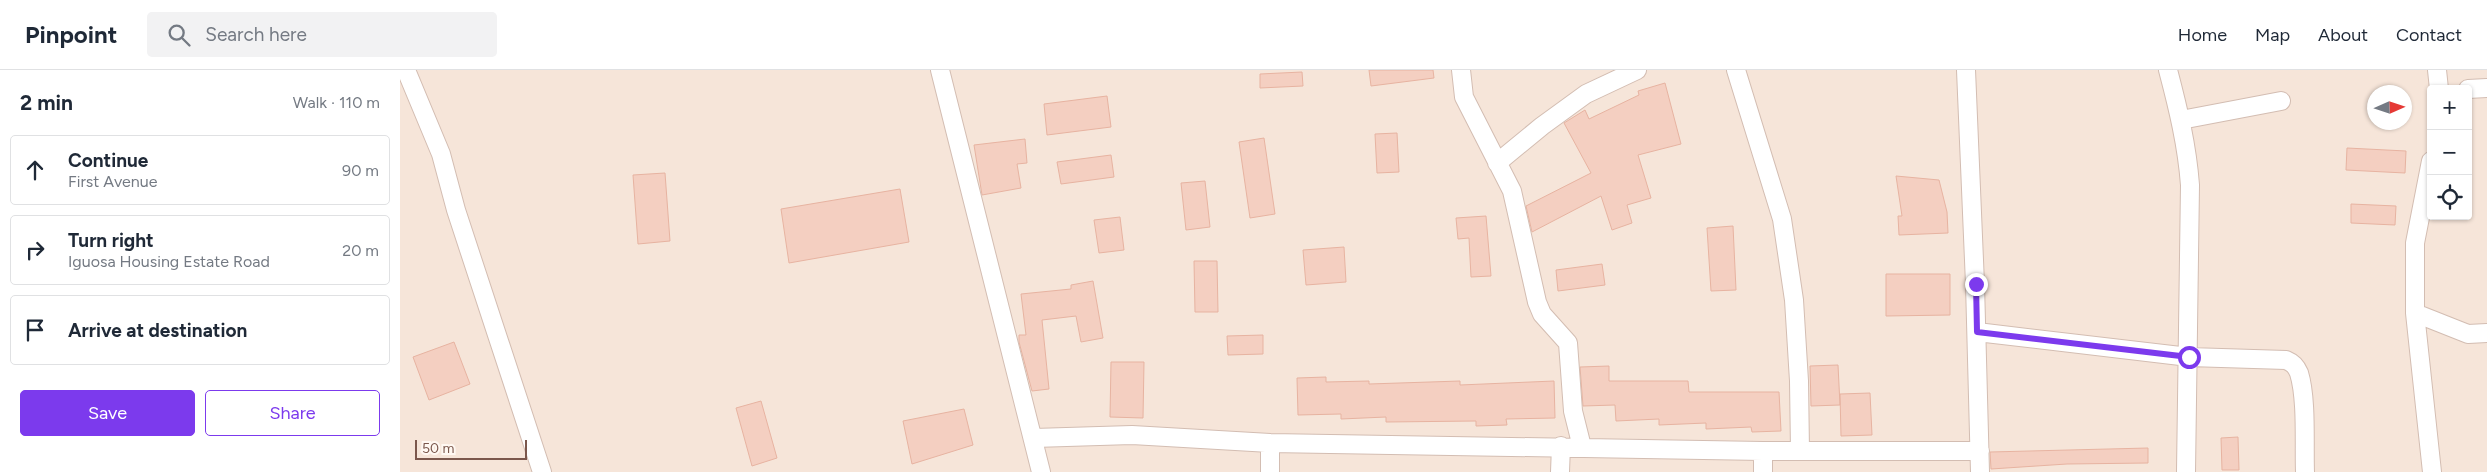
<!DOCTYPE html>
<html lang="en">
<head>
<meta charset="utf-8">
<style>
  body { margin:0; font-family:Figtree,sans-serif; background:#f2f2f3; color:#1f2937 }
  .controls { position:absolute; right:15px; top:15px; display:grid; overflow:hidden; border-radius:5px; box-shadow:0 1px 4px #0004 }
  .controls button { width:45px; height:45px; display:grid; place-items:center; padding:0; border:0; border-bottom:1px solid #e0e1e3; background:#fff; color:#1f2937; font:25px sans-serif }
  .compass { position:absolute; left:1967px; top:15px; width:45px; height:45px; border-radius:50%; background:#fff; box-shadow:0 1px 4px #0004; rotate:87deg }
  .scale { position:absolute; left:15px; bottom:12px; width:112px; box-sizing:border-box; padding-left:5px; border:2px solid #7b574c; border-top:0; font-size:14px; line-height:18px; white-space:nowrap; color:#7b574c; -webkit-text-stroke:4px #fff8f2; paint-order:stroke }
  .stop { position:absolute; width:15px; height:15px; margin:-11px; border:4px solid #7c3aed; border-radius:50%; background:#fff }
  .stop.end { background:#7c3aed; border-color:#fff; box-shadow:0 1px 5px #0008 }
  .list { margin:0; padding:0; list-style:none }
  h2 { display:flex; justify-content:space-between; align-items:center; height:65px; margin:0; padding:0 20px; font-size:21px }
  h2 small { font-size:16px; font-weight:400; color:#747a83 }
  .list li { display:grid; grid-template-columns:32px 1fr auto; gap:15px; align-items:center; box-sizing:border-box; height:70px; margin:0 10px 10px; padding:0 10px; border:1px solid #e0e1e3; border-radius:5px }
  .list b { display:block; font-size:19px; white-space:nowrap }
  .list p { margin:0; font-size:16px; white-space:nowrap; color:#747a83 }
  .list em { font-size:16px; font-style:normal; color:#747a83 }
  .actions { display:flex; gap:10px; padding:15px 20px }
  .actions a { flex:1; padding:11px 0; border:1px solid #7c3aed; border-radius:5px; text-align:center; font-size:18px; color:#7c3aed }
  .actions .main { background:#7c3aed; color:#fff }
  .icon { flex:none; width:28px; height:28px; fill:none; stroke:currentColor; stroke-width:2; stroke-linecap:round; stroke-linejoin:round }
  .map { position:relative; flex:none; width:2087px; height:402px; overflow:hidden }
  header { display:flex; align-items:center; gap:30px; box-sizing:border-box; height:70px; padding:0 25px; background:#fff; border-bottom:1px solid #e0e1e3 }
  header strong { font-size:24px }
  nav { display:flex; gap:28px; margin-inline-start:auto; font-size:18px }
  .search { width:350px; height:45px; background:#f2f2f3; display:flex; align-items:center; gap:12px; box-sizing:border-box; padding:0 18px; border-radius:5px; color:#747a83; font-size:19px }
  main { display:flex }
  aside { flex:1; background:#fff }
  .map>svg:first-child { display:block }
  .residential { fill:#f6e5d9; fill-rule:evenodd }
  .building { fill:#f4cfc1; stroke:#e7b3a1 }
  .lines { fill:none; stroke-linecap:round; stroke-linejoin:round }
  .street-casing { stroke:#d3bdb2; stroke-width:20 }
  .street { stroke:#fff; stroke-width:18 }
  .route { stroke:#7c3aed; stroke-width:6 }
</style>
</head>
<body>
<header>
<strong>Pinpoint</strong>
<div class="search"><svg class="icon" aria-label="search" viewBox="0 0 24 24"><circle cx="10" cy="10" r="6"/><path d="M15 15l6 6"/></svg>Search here</div>
<nav><a>Home</a><a>Map</a><a>About</a><a>Contact</a></nav>
</header>
<main>
<aside>
<h2>2 min<small>Walk · 110 m</small></h2>
<ul class="list">
<li><svg class="icon" aria-label="ahead" viewBox="0 0 24 24"><path d="M12 20V5M6 11l6-6 6 6"/></svg><div><b>Continue</b><p>First Avenue</p></div><em>90 m</em></li>
<li><svg class="icon" aria-label="right" viewBox="0 0 24 24"><path d="M7 20v-9h11M14 6l5 5-5 5"/></svg><div><b>Turn right</b><p>Iguosa Housing Estate Road</p></div><em>20 m</em></li>
<li><svg class="icon" aria-label="arrive" viewBox="0 0 24 24"><path d="M6 21V4h12l-3 4 3 4H6"/></svg><div><b>Arrive at destination</b></div></li>
</ul>
<div class="actions"><a class="main">Save</a><a>Share</a></div>
</aside>
<div class="map">
<svg width="2087" height="402" viewBox="0 0 2087 402">
  <rect width="100%" height="100%" fill="#fdf4eb"/>
  <!-- residential -->
  <path class="residential" d="M0,0H2087V402H0ZM2031,19H2068V146H2031ZM1974,22H2004V52H1974Z"/>
  <!-- building -->
  <path class="building" d="M969,0H1033L1034,8L971,16Z
    M902,2L903,16L860,18V4Z
    M1265,13L1281,74L1238,85L1251,128L1227,135L1232,153L1212,160L1201,126L1132,162L1126,136L1191,103L1164,53L1185,40L1189,49L1239,25L1238,21Z
    M707,26L711,57L647,65L644,34Z
    M997,63L999,102L977,103L975,64Z
    M864,68L875,144L850,148L839,72Z
    M625,69L627,93L617,94L621,118L582,125L574,75Z
    M1947,78L2006,81L2005,103L1946,100Z
    M711,85L714,107L661,114L657,92Z
    M265,103L270,171L238,174L233,105Z
    M1496,106L1539,110L1547,142L1548,163L1499,165L1498,146H1502Z
    M805,111L810,157L786,160L781,113Z
    M500,119L509,172L389,193L381,139Z
    M1951,134L1996,136L1995,155L1951,153Z
    M1086,146L1091,206L1071,207L1069,168L1058,169L1056,148Z
    M720,147L724,180L699,183L694,150Z
    M1333,156L1336,220L1311,221L1307,158Z
    M944,177L946,212L906,215L903,180Z
    M794,191H817L818,242H795Z
    M1202,194L1205,215L1158,221L1156,200Z
    M1486,204H1550V245L1486,246Z
    M693,211L703,268L681,272L676,246L642,250L649,319L632,321L619,272V265H626L621,224L671,219V215Z
    M863,265V284L828,285L827,266Z
    M54,272L70,314L29,330L13,287Z
    M711,292H744L743,348L710,347Z
    M1438,295L1440,335L1411,336L1410,296Z
    M1209,296V311H1288L1289,322H1379L1381,361L1352,362L1351,357L1306,359V353L1259,355V349L1216,351L1215,335L1183,336L1180,297Z
    M926,307V312L969,311V314L1060,311V315L1154,311L1155,348L1106,349L1107,355L1076,356V351L986,352V347L941,349V344L898,345L897,308Z
    M1470,323L1472,365L1441,366L1440,324Z
    M361,331L377,388L352,396L336,338Z
    M564,339L573,375L512,394L503,351Z
    M1838,367L1839,400H1822L1821,368Z
    M1748,378V393L1667,394L1591,399L1590,382Z"/>
  <g class="lines">
    <defs>
      <path id="street" d="M6,0L41,84L56,140L142,402
        M540,0L641,402
        M1061,0L1064,27L1112,121L1137,232L1142,244L1168,273L1173,341L1182,377
        M1336,0L1382,149L1394,230L1399,311L1400,381
        M1566,0L1575,214L1580,402
        M1768,0C1778,38 1787,75 1790,115L1786,402
        M2037,0L2039,19
        M2068,19L2087,18
        M1781,50L1881,31
        M2031,91L2015,173V243L2032,402
        M1097,93L1142,56L1186,24L1237,0
        M2015,243L2068,264L2087,263
        M1577,262L1789,287L1886,290C1893,293 1896,296 1899,303C1907,329 1904,374 1905,402
        M634,368L732,365L870,373L1363,381H1580
        M870,402V373
        M1160,402L1161,376
        M1363,402V381"/>
    </defs>
    <!-- street casing -->
    <use href="#street" class="street-casing"/>
    <!-- street -->
    <use href="#street" class="street"/>
  </g>
  <g class="lines">
    <!-- route -->
    <path class="route" d="M1576,214L1577,262L1789,287"/>
  </g>
</svg>
<div class="controls">
<button>+</button>
<button>−</button>
<button><svg class="icon" aria-label="locate" viewBox="0 0 24 24"><circle cx="12" cy="12" r="6"/><path d="M12 2v4M12 18v4M2 12h4M18 12h4"/></svg></button>
</div>
<svg class="compass" viewBox="-18 -18 36 36"><path d="M0-13l5 13h-10z" fill="#e53935"/><path d="M0 13l5-13h-10z" fill="#747a83"/></svg>
<div class="scale">50 m</div>
<div class="stop" style="left:1789px;top:287px"></div>
<div class="stop end" style="left:1576px;top:214px"></div>
</div>
</main>
</body>
</html>
